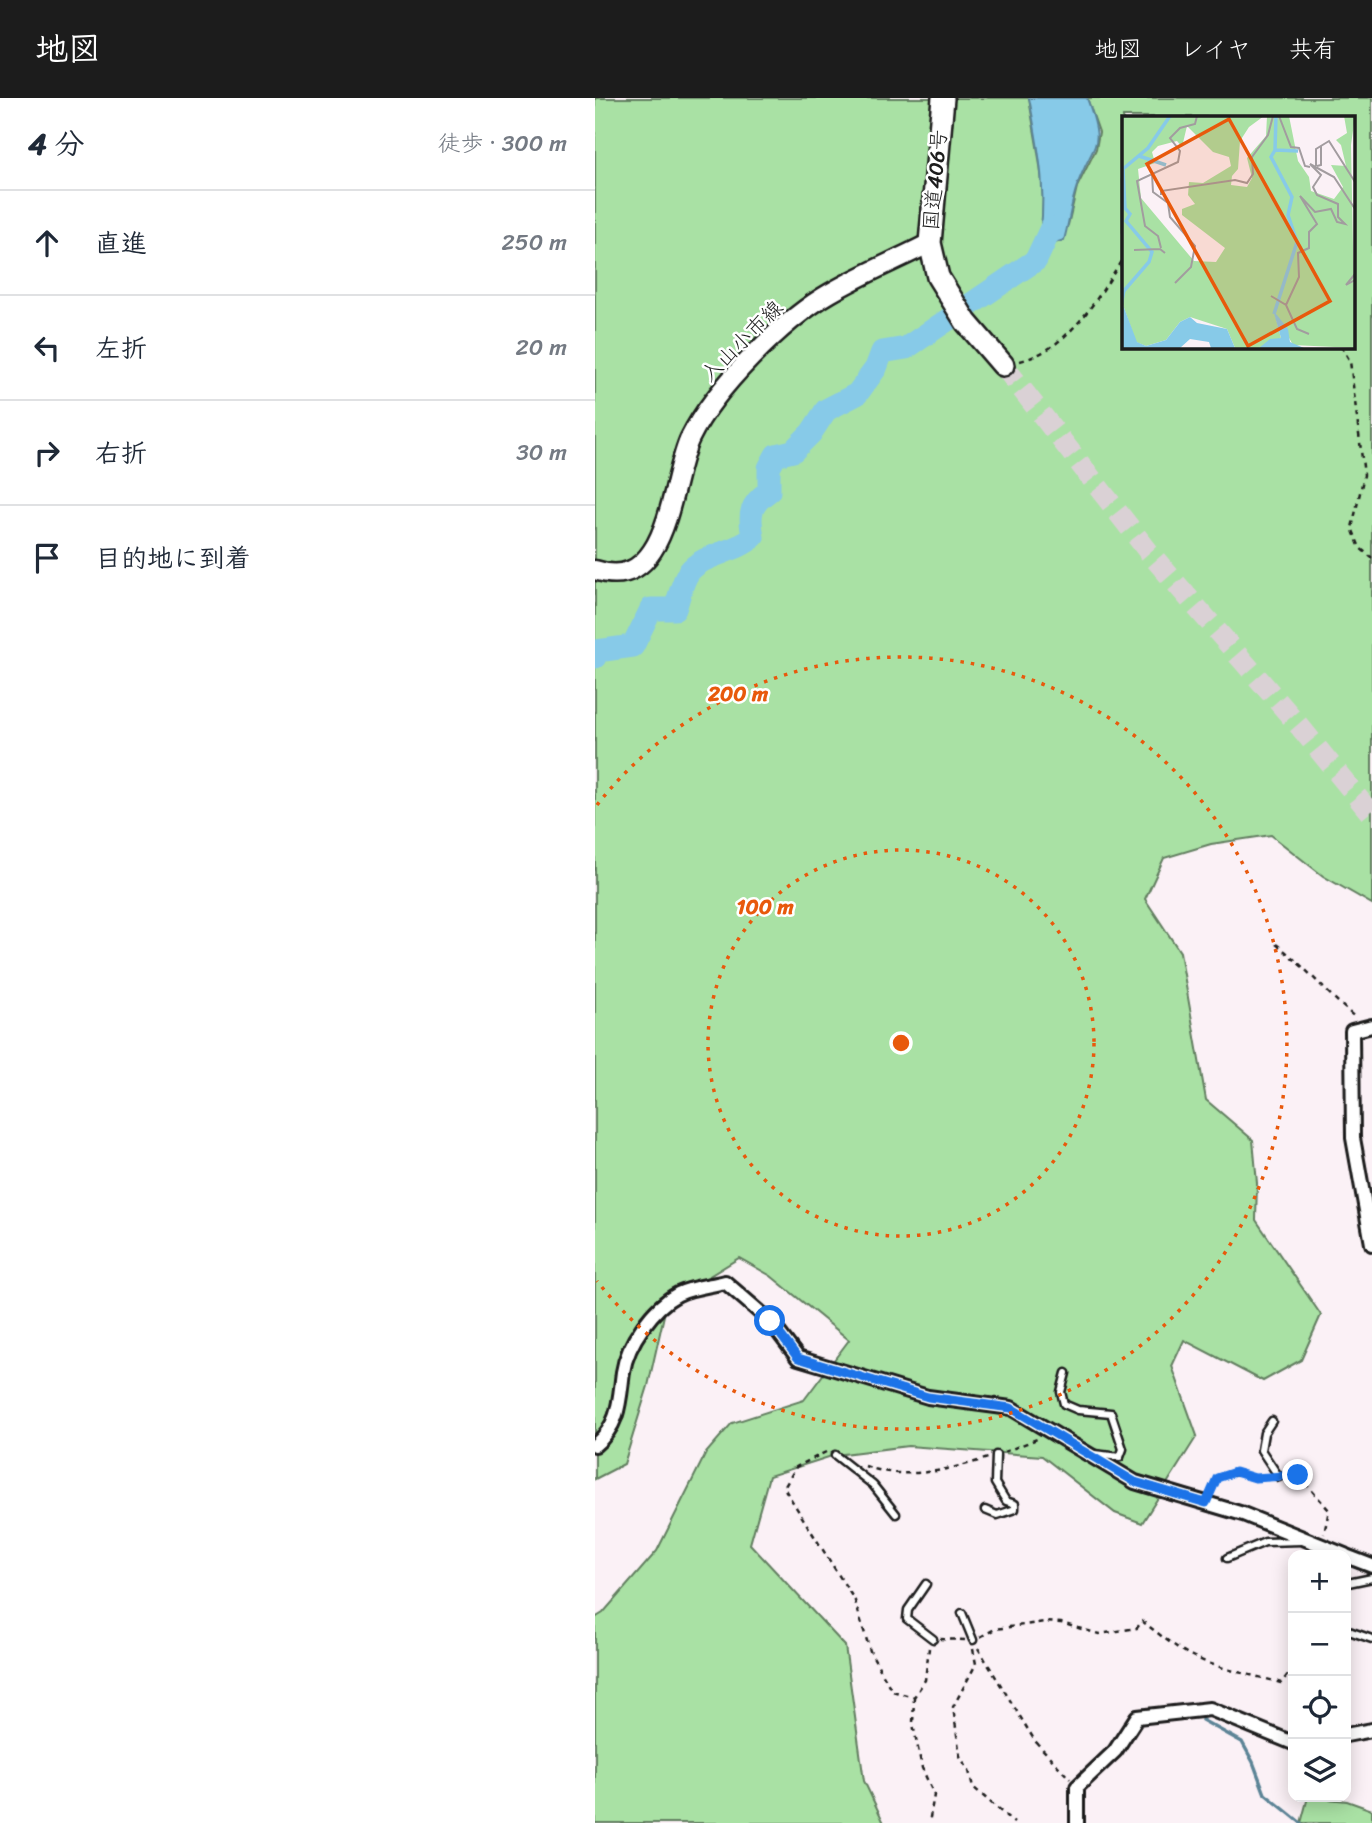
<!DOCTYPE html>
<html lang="ja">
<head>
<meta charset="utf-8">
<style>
  body { margin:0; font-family:Sriracha,"Klee One",sans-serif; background:#f2f2f3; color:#1f2937 }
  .controls { position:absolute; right:21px; bottom:21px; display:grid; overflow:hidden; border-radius:14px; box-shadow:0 4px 18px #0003 }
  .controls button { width:63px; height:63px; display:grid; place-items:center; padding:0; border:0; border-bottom:2px solid #e0e1e3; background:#fff; color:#1f2937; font:35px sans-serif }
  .stop { position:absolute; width:21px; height:21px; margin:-16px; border:5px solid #1a73e8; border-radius:50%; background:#fff }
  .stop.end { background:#1a73e8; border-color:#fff; box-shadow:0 2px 7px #0008 }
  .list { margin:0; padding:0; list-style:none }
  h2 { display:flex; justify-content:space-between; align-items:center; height:91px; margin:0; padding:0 28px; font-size:30px }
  h2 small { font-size:23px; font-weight:400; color:#747a83 }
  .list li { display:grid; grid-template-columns:46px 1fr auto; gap:21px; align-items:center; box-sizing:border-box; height:105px; padding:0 28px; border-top:2px solid #e0e1e3 }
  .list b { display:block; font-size:26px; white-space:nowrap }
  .list em { font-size:23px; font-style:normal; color:#747a83 }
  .icon { flex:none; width:38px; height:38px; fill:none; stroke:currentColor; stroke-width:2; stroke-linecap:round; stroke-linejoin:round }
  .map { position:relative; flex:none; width:777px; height:1725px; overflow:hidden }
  header { display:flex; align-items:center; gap:42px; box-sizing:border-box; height:98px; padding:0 35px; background:#1c1c1c; color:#fff }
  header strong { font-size:33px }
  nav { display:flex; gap:38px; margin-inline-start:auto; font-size:24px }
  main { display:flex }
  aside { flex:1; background:#fff }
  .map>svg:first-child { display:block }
  .green { fill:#a9e1a4; stroke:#627e60; stroke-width:2; fill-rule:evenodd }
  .water { fill:#87cae8; stroke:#5c8496; stroke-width:2 }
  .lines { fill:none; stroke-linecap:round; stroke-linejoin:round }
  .stream { stroke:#5c8496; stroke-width:3.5 }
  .river { stroke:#87cae8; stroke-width:23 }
  .trunk-tunnel { stroke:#dad1d5; stroke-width:21; stroke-dasharray:21 10; stroke-linecap:butt }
  .service-casing { stroke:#1c1c1c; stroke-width:11 }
  .minor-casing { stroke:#1c1c1c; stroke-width:18 }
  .secondary-casing { stroke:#1c1c1c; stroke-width:23 }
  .trunk-casing { stroke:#1c1c1c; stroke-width:26 }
  .path { stroke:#1c1c1c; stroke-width:2.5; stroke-dasharray:5 5; stroke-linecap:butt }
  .service { stroke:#fff; stroke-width:6 }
  .minor { stroke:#fff; stroke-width:12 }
  .secondary { stroke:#fff; stroke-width:18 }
  .trunk { stroke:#fff; stroke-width:21 }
  .route { stroke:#1a73e8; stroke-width:9 }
  .ring { fill:none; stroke:#e8590c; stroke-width:3.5; stroke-dasharray:3.5 7 }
  .labels { text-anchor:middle; stroke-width:5; stroke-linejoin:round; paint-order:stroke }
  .street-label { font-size:21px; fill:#1c1c1c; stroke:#fff }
  .inset-river { fill:none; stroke:#87cae8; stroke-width:3.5 }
  .inset-road { fill:none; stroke:#a29c9f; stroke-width:2 }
  .view { fill:#e8590c; fill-opacity:0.15; stroke:#e8590c; stroke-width:3.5 }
  .inset-edge { fill:none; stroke:#1c1c1c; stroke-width:3.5 }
  .centre { fill:#e8590c; stroke:#fff; stroke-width:3.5 }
  .ring-label { font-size:21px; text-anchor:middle; font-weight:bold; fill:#e8590c; stroke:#fff; stroke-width:5; stroke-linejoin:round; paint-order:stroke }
</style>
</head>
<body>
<header>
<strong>地図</strong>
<nav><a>地図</a><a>レイヤ</a><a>共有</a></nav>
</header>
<main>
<aside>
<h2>4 分<small>徒歩 · 300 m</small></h2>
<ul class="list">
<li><svg class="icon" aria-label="ahead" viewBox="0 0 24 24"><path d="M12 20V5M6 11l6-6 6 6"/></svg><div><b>直進</b></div><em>250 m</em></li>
<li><svg class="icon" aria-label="left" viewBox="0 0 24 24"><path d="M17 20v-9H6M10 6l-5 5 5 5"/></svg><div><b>左折</b></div><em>20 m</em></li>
<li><svg class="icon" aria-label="right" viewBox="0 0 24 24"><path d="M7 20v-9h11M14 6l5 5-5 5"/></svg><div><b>右折</b></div><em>30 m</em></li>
<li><svg class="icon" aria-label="arrive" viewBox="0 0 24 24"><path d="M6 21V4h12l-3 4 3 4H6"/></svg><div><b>目的地に到着</b></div></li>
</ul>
</aside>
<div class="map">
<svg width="777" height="1725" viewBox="0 0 777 1725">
  <rect width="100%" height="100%" fill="#fbf1f6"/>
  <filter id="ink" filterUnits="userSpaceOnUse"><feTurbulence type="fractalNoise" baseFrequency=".0143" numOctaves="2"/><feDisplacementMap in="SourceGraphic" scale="14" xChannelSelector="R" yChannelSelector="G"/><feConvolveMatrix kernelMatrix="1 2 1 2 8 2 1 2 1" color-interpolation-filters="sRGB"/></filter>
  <g filter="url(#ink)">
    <!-- green -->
    <path class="green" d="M0,0H434C442,55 456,98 442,154L454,147L473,127L482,89L501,51L504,34L492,0H777V806L728,778L676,737L616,746L569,760L550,801L585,854L611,1002L658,1042L662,1085L661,1122L726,1217L706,1262L668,1283L589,1242L577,1268L602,1338L547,1425L520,1415L447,1358L313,1348L240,1357L174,1378L155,1446L250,1548L269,1683L289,1725H0V1520L8,1515L62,1453L111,1355L137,1325L209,1302L254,1242L176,1178L144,1160L72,1204L53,1288L29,1366L0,1381ZM528,19H758V248H528Z
      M713,1699L752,1703L777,1712V1725H706Z"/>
    <!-- water -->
    <path class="water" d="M434,0H492C511,53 499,41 482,88C476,105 474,125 469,142L454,147L446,160L442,154C454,102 444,52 434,0Z"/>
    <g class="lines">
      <!-- stream -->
      <path class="stream" d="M607,1622L647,1644L658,1664L670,1696L706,1725"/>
      <!-- river -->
      <path class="river" d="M0,559L2,553L38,548L56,511H80C84,500 87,483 94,474C109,455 141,455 158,439C154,417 154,407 174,393V370L181,357L198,353L216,335L231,312L262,296L281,270L287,254L311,250L441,162L456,130"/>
      <!-- trunk-tunnel -->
      <path class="trunk-tunnel" d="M408,267L553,453L706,630L777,717"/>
      <defs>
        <path id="service" d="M471,1275L466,1294L469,1306L483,1312L516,1315L528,1351L525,1359L499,1356
          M677,1323L669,1335L666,1352L684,1379
          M240,1357L278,1387L301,1416
          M390,1412L402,1417L420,1411V1406L411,1403L400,1385L401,1357
          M632,1460L670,1444L707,1443
          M753,1485L777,1480
          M331,1486L313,1512L312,1521L338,1541
          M367,1515L378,1542
          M751,1532L777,1541"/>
        <path id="minor" d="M777,928L757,933L758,1040L777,1146
          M0,1347C25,1326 24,1304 28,1274C32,1246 58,1209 83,1196C98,1189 115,1188 130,1184L175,1223L203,1260L333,1299L416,1310L540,1384L648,1416L750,1457
          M751,1458L777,1468
          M751,1637L777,1632
          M482,1725V1689L520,1653L542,1619L615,1611L698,1645"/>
        <path id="secondary" d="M0,472C75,497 75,381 95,340C119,291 188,222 235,195C267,176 302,162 335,145"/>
        <path id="trunk" d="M348,0L335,145L343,179L371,224L408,267"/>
      </defs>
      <!-- service casing -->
      <use href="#service" class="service-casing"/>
      <!-- minor casing -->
      <use href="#minor" class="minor-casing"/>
      <!-- secondary casing -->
      <use href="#secondary" class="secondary-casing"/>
      <!-- trunk casing -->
      <use href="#trunk" class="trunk-casing"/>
      <!-- path -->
      <path class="path" d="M746,248L755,263L769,377L757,430L765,450L777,460
        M425,263C474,251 503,200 528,160
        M681,846C710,868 733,897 761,920
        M231,1354L201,1369L189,1390L260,1503L275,1553L297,1593L319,1599L330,1582L334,1550
        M409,1354L442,1341
        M270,1368C309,1383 355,1372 393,1360
        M694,1378L703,1377L734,1412L729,1436
        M615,1393L622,1380C645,1373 651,1381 673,1379
        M385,1539L400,1531L450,1524L466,1525L504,1536L542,1530L547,1523C563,1535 579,1549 597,1558C625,1572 656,1576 686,1585L698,1570
        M345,1541L370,1542
        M383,1550L440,1643L475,1681
        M378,1551L381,1566L358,1609L365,1658L374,1673L378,1689L419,1725
        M319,1599L318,1626L327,1670L339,1697L334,1725"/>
      <!-- service -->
      <use href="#service" class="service"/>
      <!-- minor -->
      <use href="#minor" class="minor"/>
      <!-- secondary -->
      <use href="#secondary" class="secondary"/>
      <!-- trunk -->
      <use href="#trunk" class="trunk"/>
    </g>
  </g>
  <g class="lines" filter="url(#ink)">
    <!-- route -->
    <path class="route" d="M175,1223L203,1260L333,1299L416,1310L540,1384L611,1405L622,1380L640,1374L660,1380L703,1377"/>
  </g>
  <!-- distance rings -->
  <g class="ring">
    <circle cx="306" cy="945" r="193"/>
    <path d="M2 707A386 386 0 1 1 2 1183"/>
  </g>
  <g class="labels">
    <!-- street labels -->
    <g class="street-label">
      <text transform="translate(340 82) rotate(-85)" y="7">国道406号</text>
      <text transform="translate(147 243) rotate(-45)" y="7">入山小市線</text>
    </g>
  </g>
  <!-- overview -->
  <g transform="translate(527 18)">
    <rect width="233" height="233" fill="#fbf1f6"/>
    <path d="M0,0H142L127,11L118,25L116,53L110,60L109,69L125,71L130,62L125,42L144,20L145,0H167L176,45L187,61L189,75L212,83L221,71L209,49L224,50L219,29L214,24L225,17L222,0H233L229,29L233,232L171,229L152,195L159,222L137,232H113L105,213L68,201L58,206L44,224L24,230L14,226L1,189ZM65,10L91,36L107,41L109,50L81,67L67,66L66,79L73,88L60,93V99L103,132L94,146L72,145L19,82L16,53L33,47L30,36L36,30L55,25L60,31Z" fill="#a9e1a4" fill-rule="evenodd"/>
    <path d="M0,172L4,173L1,189L15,226L24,230L44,224L58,206L68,201L75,207L105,213L113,232H89L87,226L68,223L58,232H0ZM151,194L166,213L168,226L182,232H137L148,223L159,222Z" fill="#87cae8"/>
    <path class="inset-river" d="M153,34L176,35M17,40L44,49M0,177L27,146L30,136L4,105L8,98L3,92L1,53L26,32L48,0M152,198L175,126L166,99L170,81L149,41L153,34L154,0"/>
    <path class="inset-road" d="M157,0L169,31L177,32L183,50L188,51M194,50V33L207,25L233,66M195,50L199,49V30M30,58L31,76L46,87L48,101L73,130L69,151L53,167M39,79V75L113,64L125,67L131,58L130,41L146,19L151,0M39,132L36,120L23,110L15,65L56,46L58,35L48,22L58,12L73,8L75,0M12,134L38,133L43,137M233,158L224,169L233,164M149,180L164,189L175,213L187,218M164,189L177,161L176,137L187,132V116L195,108L178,80L193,96L209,93L215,106L223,108L216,101V88L195,79L191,71L199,59L188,48L212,61L233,93"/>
    <path class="view" d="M107,3L208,185L126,230L25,48Z"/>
    <rect width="233" height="233" class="inset-edge"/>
  </g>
  <circle cx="306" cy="945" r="10" class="centre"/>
  <g class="ring-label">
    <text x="143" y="603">200 m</text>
    <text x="170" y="816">100 m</text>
  </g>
</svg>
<div class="controls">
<button>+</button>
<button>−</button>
<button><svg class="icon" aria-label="locate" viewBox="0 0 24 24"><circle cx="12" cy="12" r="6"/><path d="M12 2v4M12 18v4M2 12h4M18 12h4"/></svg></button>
<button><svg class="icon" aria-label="layers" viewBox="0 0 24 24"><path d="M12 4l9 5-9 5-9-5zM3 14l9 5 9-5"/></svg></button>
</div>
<div class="stop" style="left:175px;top:1223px"></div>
<div class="stop end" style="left:703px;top:1377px"></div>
</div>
</main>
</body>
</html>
